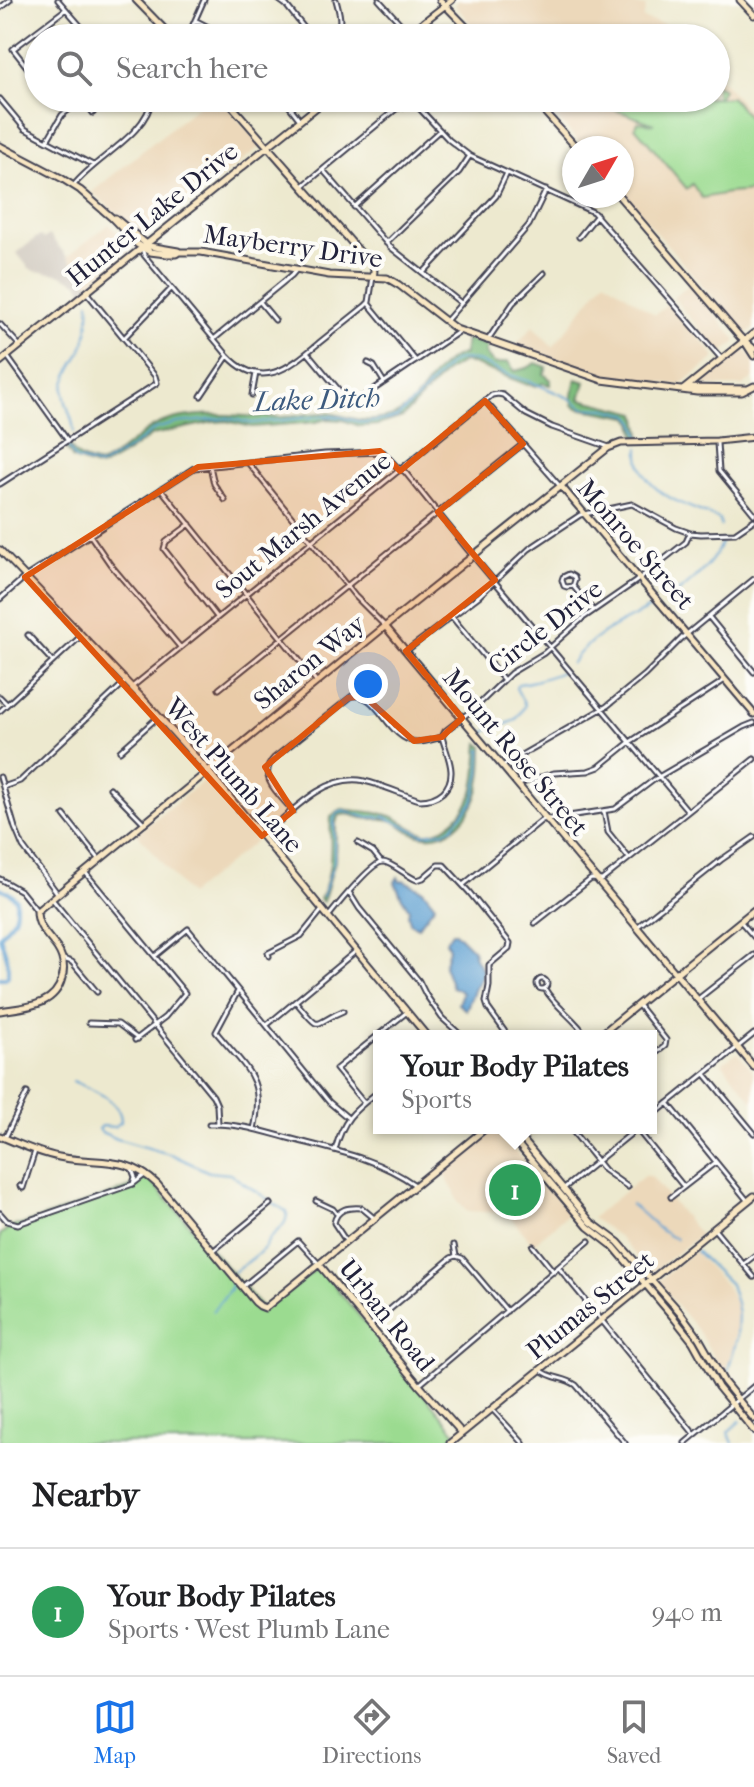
<!DOCTYPE html>
<html lang="en">
<head>
<meta charset="utf-8">
<style>
  body { margin:0; font-family:"IM FELL French Canon",serif; background:#f2f2f2; color:#202124 }
  .compass { position:absolute; left:562px; top:136px; width:72px; height:72px; border-radius:50%; background:#fff; box-shadow:0 2px 6px #0004; rotate:51deg }
  .you { position:absolute; left:368px; top:684px; width:28px; height:28px; margin:-20px; border:6px solid #fff; border-radius:50%; background:#1a73e8; box-shadow:0 0 0 12px #1a73e833 }
  .badge { display:grid; place-items:center; width:52px; height:52px; border-radius:50%; background:#1a73e8; color:#fff; font-size:26px; font-weight:700 }
  .pin { position:absolute; translate:-50% -50%; border:4px solid #fff; box-shadow:0 2px 8px #0006 }
  .popup { position:absolute; left:373px; top:1030px; width:284px; height:104px; box-sizing:border-box; display:grid; place-content:center; border-radius:0px; background:#fff; filter:drop-shadow(0 2px 6px #0005); font-size:26px; white-space:nowrap; color:#757577 }
  .popup b { font-size:30px; color:#202124 }
  .popup::after { content:''; position:absolute; left:50%; top:100%; margin-left:-16px; border:16px solid transparent; border-top-color:#fff }
  .list { margin:0; padding:0; list-style:none }
  h2 { display:flex; justify-content:space-between; align-items:center; height:104px; margin:0; padding:0 32px; font-size:34px }
  h2 small { font-size:26px; font-weight:400; color:#757577 }
  .list li { display:grid; grid-template-columns:52px 1fr auto; gap:24px; align-items:center; box-sizing:border-box; height:128px; padding:0 32px; border-top:2px solid #e0e0e0 }
  .list b { display:block; font-size:30px; white-space:nowrap }
  .list p { margin:0; font-size:26px; white-space:nowrap; color:#757577 }
  .list em { font-size:26px; font-style:normal; color:#757577 }
  .icon { flex:none; width:44px; height:44px; fill:none; stroke:currentColor; stroke-width:2; stroke-linecap:round; stroke-linejoin:round }
  .map { position:relative; flex:none; width:754px; height:1443px; overflow:hidden }
  .search { position:absolute; background:#fff; box-shadow:0 2px 6px #0004; left:24px; right:24px; top:24px; height:88px; display:flex; align-items:center; gap:20px; box-sizing:border-box; padding:0 28px; border-radius:44px; color:#757577; font-size:30px }
  .sheet { height:232px; background:#fff }
  nav { display:flex; justify-content:space-around; align-items:center; box-sizing:border-box; height:112px; border-top:2px solid #e0e0e0; background:#fff; font-size:22px; color:#757577 }
  nav a { display:grid; justify-items:center; gap:4px }
  nav .on { color:#1a73e8 }
  .map>svg:first-child { display:block }
  .built { fill:#ecd8ba }
  .industrial { fill:#cbc3b8 }
  .green { fill:#9bdb90; stroke:#5e7e66; stroke-width:2 }
  .forest { fill:#7cbb7a; stroke:#4f6e5a; stroke-width:2 }
  .water { fill:#5fa0d2; stroke:#406186; stroke-width:2 }
  .lines { fill:none; stroke-linecap:round; stroke-linejoin:round }
  .stream { stroke:#5fa0d2; stroke-width:2 }
  .canal { stroke:#5fa0d2; stroke-width:4 }
  .street-casing { stroke:#404051; stroke-width:7 }
  .secondary-casing { stroke:#404051; stroke-width:9 }
  .street { stroke:#fff; stroke-width:3 }
  .secondary { stroke:#f9e7c3; stroke-width:5 }
  .marked { fill:#de560e; fill-opacity:0.2; stroke:#de560e; stroke-width:6; stroke-linejoin:round }
  .labels { text-anchor:middle; stroke-width:8; stroke-linejoin:round; paint-order:stroke }
  .street-label { font-size:26px; fill:#22223b; stroke:#fdfcf7 }
  .water-label { font-size:28px; font-style:italic; fill:#3d5b7f; stroke:#fdfcf7 }
</style>
</head>
<body>
<div class="map">
<svg width="754" height="1443" viewBox="0 0 754 1443">
  <rect width="100%" height="100%" fill="#fdfcf7"/>
  <filter id="ink" filterUnits="userSpaceOnUse"><feTurbulence type="fractalNoise" baseFrequency=".0125" numOctaves="2"/><feDisplacementMap in="SourceGraphic" scale="16" xChannelSelector="R" yChannelSelector="G"/><feConvolveMatrix kernelMatrix="1 2 1 2 8 2 1 2 1" color-interpolation-filters="sRGB"/></filter>
  <filter id="wash" filterUnits="userSpaceOnUse"><feTurbulence type="fractalNoise" baseFrequency=".006" numOctaves="4" result="noise"/><feDisplacementMap in="SourceGraphic" scale="32" xChannelSelector="R" yChannelSelector="G"/><feGaussianBlur stdDeviation="1.8" result="paint"/><feColorMatrix in="noise" values="0 0 0 0 0 0 0 0 0 0 0 0 0 0 0 0 0 1.4 0 .05"/><feComposite in="paint" operator="in"/></filter>
  <g filter="url(#wash)">
    <rect width="100%" height="100%" fill="#ede9cf"/>
    <!-- built -->
    <path class="built" d="M458,0H589L606,6L611,0H618L646,7L643,19L675,27L684,38H484L457,8L455,5Z
      M716,74L754,117V328L746,334L742,332L622,192V148H584L539,98H716Z
      M208,98H220L261,146L144,238L92,192Z
      M109,224L132,247L90,284L67,257Z
      M605,280L655,315L669,303L714,355V359L680,385L596,374L514,347L533,326L553,347Z
      M689,285L735,338V343L723,352L719,351L673,298Z
      M742,349L747,351L754,359V378L743,386H707L704,384L705,379Z
      M206,779L257,840L189,895L137,833Z
      M737,1052L754,1072V1102L722,1063Z
      M496,1128L569,1213L533,1244L507,1213L466,1211L456,1198L455,1192L450,1185L444,1170Z
      M644,1176H651L700,1235L651,1273L618,1236L592,1218Z
      M694,1251L726,1286L737,1307V1322L733,1347L726,1369V1378L697,1329L660,1285L659,1281Z"/>
    <!-- industrial -->
    <path class="industrial" d="M49,235L90,284L83,290L78,283L59,274L34,271L28,267L17,253L36,238L41,236L44,239Z"/>
    <!-- green -->
    <path class="green" d="M716,85L723,89L718,98L731,97L754,123V191L728,193L702,198L692,184L687,189L635,127L638,122L654,124L613,109L610,98H677V102L679,98H716Z
      M146,1177L153,1183L263,1309L319,1267L456,1433L444,1443H0V1235L11,1226L21,1225L134,1186Z"/>
    <!-- forest -->
    <path class="forest" d="M466,339L487,346L485,353C494,365 493,365 508,362L515,371L527,368L536,363L547,367L544,374L551,380L550,385L544,383L536,386L530,384L528,385L465,361L448,370L402,417L377,425L360,426L343,420L327,419L316,422L252,427L227,421L213,422L152,435L123,455L100,468L73,459L65,446L69,444C75,458 85,461 100,464C123,454 141,429 166,421C204,409 244,418 282,417C296,416 311,413 325,413C343,414 361,424 379,419C385,418 392,417 397,414C426,400 430,363 464,354Z
      M576,379L585,382L580,399L637,413L642,440H637L633,422L629,417L578,408L573,405L572,395Z
      M479,743L483,747C483,775 481,801 460,823C446,837 428,840 409,831C403,828 399,823 393,821C383,817 373,820 362,818C353,816 347,812 338,816L336,823L335,861L323,902L320,899C335,867 329,848 331,816L342,809C357,812 376,811 391,816C403,820 412,831 424,833C433,834 440,831 447,826C479,802 476,778 479,743Z"/>
    <!-- water -->
    <path class="water" d="M398,877L400,881L403,880L423,890L435,905L418,927L411,924L408,915L409,909L401,896L395,882Z
      M452,932H455L473,950L475,958L482,969V977L475,988L466,1010L458,1004L462,993L459,990L452,987L444,966L449,949L446,941Z"/>
    <g class="lines">
      <!-- stream -->
      <path class="stream" d="M74,432C74,419 62,400 64,388C66,375 74,364 80,353C88,338 90,319 89,302
        M68,446L75,459L100,466L130,448L155,429L177,423L228,418L251,423L326,416L341,417L365,423L391,419L397,417L421,395L447,366L455,361L466,359L480,362L501,372L534,383L569,398L584,408L606,409L630,415L634,419L640,437
        M639,448C636,493 685,504 719,519L721,526
        M667,600C686,587 716,563 722,540
        M571,664C591,634 624,622 654,606
        M482,736C491,723 509,728 518,717C521,713 522,709 525,705L516,688L518,684C529,683 554,676 563,671
        M323,896L334,861V818L338,813L345,811L365,817H385L422,834L443,832L452,827L473,802L480,773L481,750
        M73,1081C90,1089 122,1099 121,1122L114,1127L102,1126L99,1129L101,1132L117,1139L173,1155L209,1172L230,1174L287,1212C287,1226 279,1228 271,1237C268,1241 266,1245 264,1248C255,1258 244,1264 234,1272
        M631,1205C648,1216 658,1233 677,1239
        M696,1251L730,1284L736,1303L738,1314L737,1338L727,1374L739,1391
        M213,1311L230,1289L232,1278
        M733,1443L728,1432L740,1421"/>
      <!-- canal -->
      <path class="canal" d="M0,888L10,893L16,899C16,907 17,916 11,923C7,928 3,930 0,937C5,951 9,961 8,976L5,978H0"/>
    </g>
  </g>
  <g filter="url(#ink)">
    <g class="lines">
      <defs>
        <path id="street" d="M58,0L91,38
          M279,0L286,5L312,38
          M379,0L409,33
          M0,8L10,0
          M195,20L230,38
          M182,38L192,27L204,0
          M328,38C344,25 341,19 336,0
          M38,81L13,49L66,9
          M283,98L300,120
          M0,99L25,129L93,165
          M83,99L93,113
          M173,99V98
          M48,139L62,115L84,98
          M323,170L389,246L461,303
          M74,185C97,156 147,135 152,98
          M303,186L396,109L410,105L419,108L449,140L470,156L593,212L720,357
          M354,207L440,130
          M579,237L597,215
          M386,243L459,172L469,157
          M142,248L144,255L228,356C262,392 290,367 320,342C335,330 350,318 365,306L369,302L373,277
          M423,273L496,196L507,173
          M260,302L275,320
          M368,303L416,361
          M447,320L529,225L546,190
          M0,324L20,346
          M124,338L171,289
          M214,339L292,275L297,269
          M487,341L513,303L544,273
          M308,353L343,395L352,400L364,396L460,331
          M7,356L68,441
          M368,363L374,366L384,382
          M252,395L256,373
          M201,396L228,356
          M485,401L559,485
          M717,443L719,471L754,514
          M249,464L355,596L385,626
          M210,466L214,484L225,500
          M0,484L157,383L155,376L87,293
          M161,489L317,682
          M190,524L166,542L164,549L217,617
          M90,535L110,564L180,647
          M573,586L567,587L564,586L562,580L563,577L569,574L574,577L575,580L573,586L593,610
          M0,599L25,577L194,468L325,454L383,452L397,467L405,472L468,550L688,811
          M452,617L503,679
          M709,617L754,672
          M28,635L53,662
          M406,651L479,596L529,549L580,515L632,504L676,528L690,533L701,534L735,533L754,520
          M132,687L492,395L498,394L503,395L526,414L552,427L609,447
          M219,689L523,444
          M0,697L7,704
          M0,711L81,636
          M120,751L159,716
          M502,766L607,706L645,675L682,638L754,579
          M0,777L15,828L23,847L58,894
          M519,784L554,773L588,771L599,767L630,742L725,680
          M3,787L20,781L126,681
          M110,788L145,824
          M293,811C280,795 256,777 274,758L352,696C380,692 386,739 417,742C426,742 434,739 442,737
          M604,811L608,832L629,858
          M64,815L100,860
          M262,836C289,815 322,776 359,780C379,783 400,794 420,800C429,800 436,798 443,792C459,776 447,755 442,737L445,731L476,707L511,673L544,653L583,618L635,582L686,542L690,533
          M358,843L373,852L381,862
          M85,872L185,993L165,1017L135,1040
          M0,879L21,891L37,911
          M463,885L542,820L615,809L655,779L744,727L754,723
          M349,892L359,908L419,981L426,995L442,1018L462,1036
          M52,899L213,1096L217,1105L218,1124
          M328,917C336,907 372,862 383,862C391,862 408,877 417,880L423,878L438,865H444L469,892L510,943L509,948L489,965V986L486,1002L488,1008L508,1036
          M741,922L754,937
          M535,923L591,879L602,880L754,759
          M637,927L721,860L754,837
          M155,956L188,929L329,1102L348,1118
          M269,956L268,953L301,936L322,910
          M63,959L72,962L97,992
          M537 984a5 5 0 1 1 10 0a5 5 0 1 1-10 0Z
          M545,989C556,1008 575,1018 586,1036
          M238,991L216,1032C246,1069 266,1078 254,1129
          M698,999L754,955
          M296,1002C323,1034 311,1024 343,1011
          M639,1006L666,1040L665,1046L651,1057
          M89,1023L118,1024L138,1039
          M267,1025L356,951
          M705,1074L754,1133
          M364,1103L336,1069L407,1012
          M668,1103L747,1200
          M651,1117L754,1034
          M209,1124C236,1123 262,1131 288,1138C333,1150 377,1158 415,1185
          M570,1128L604,1170L628,1187
          M636,1128L684,1187
          M5,1138L27,1093
          M335,1150C344,1117 354,1111 379,1091
          M132,1169L135,1177L133,1184
          M20,1186L23,1188L35,1151
          M563,1189L638,1128
          M671,1197L716,1162
          M316,1201L333,1209L336,1213
          M0,1213L7,1221L18,1224L133,1184L146,1174
          M714,1229L754,1277
          M346,1241L334,1223C337,1208 349,1207 362,1208L374,1218
          M454,1245L456,1256
          M533,1246L554,1272
          M213,1251L270,1204
          M456,1256L462,1258L507,1311
          M745,1263L754,1256
          M559,1268L695,1435
          M242,1287L298,1241L319,1264
          M370,1326L451,1258L456,1256
          M541,1370C551,1379 565,1377 576,1385L625,1443
          M419,1385L589,1241
          M493,1410L523,1443
          M685,1443L754,1386"/>
        <path id="secondary" d="M136,0L173,38
          M440,0L477,38
          M740,0L754,15
          M403,38L452,0
          M225,98L360,252C368,261 377,263 373,277
          M532,98L577,148
          M0,146L61,178L80,190L111,217L137,244L150,252L166,254H176L179,252H201L329,275L387,278L399,285L456,329L602,380L697,392H742L754,386
          M619,196L740,337L754,349
          M115,218L149,246L178,251
          M745,342L754,356
          M0,362L328,98
          M688,388L746,389
          M684,389L754,333
          M561,486L754,714
          M0,550L143,699L208,771L427,1036
          M385,626L754,1067
          M0,1011C24,1007 55,1007 62,978C65,968 63,957 57,948C48,935 37,928 37,911L404,611L608,448L621,443L717,441L754,437
          M599,1036L754,910
          M504,1128L588,1227L614,1247L674,1318L693,1342L718,1387L754,1431
          M513,1128L591,1222L618,1242L679,1311L699,1338L724,1382L754,1419
          M0,1136C19,1144 38,1153 59,1157C98,1165 127,1154 158,1185L255,1302L260,1306L265,1308L486,1128
          M319,1264L419,1385L462,1433
          M450,1443L754,1196"/>
      </defs>
      <!-- street casing -->
      <use href="#street" class="street-casing"/>
      <!-- secondary casing -->
      <use href="#secondary" class="secondary-casing"/>
      <!-- street -->
      <use href="#street" class="street"/>
      <!-- secondary -->
      <use href="#secondary" class="secondary"/>
    </g>
  </g>
  <!-- marked area -->
  <path class="marked" d="M485,401L523,444L438,512L495,580L406,651L462,718L442,737L414,741L364,696L348,698L265,767L293,811L262,836L25,577L198,467L380,451L400,471Z"/>
  <g class="labels">
    <!-- street labels -->
    <g class="street-label">
      <text transform="translate(152 214) rotate(-39)" y="9">Hunter Lake Drive</text>
      <text transform="translate(293 246) rotate(8)" y="9">Mayberry Drive</text>
      <text transform="translate(303 525) rotate(-39)" y="9">Sout Marsh Avenue</text>
      <text transform="translate(636 544) rotate(49)" y="9">Monroe Street</text>
      <text transform="translate(545 627) rotate(-38)" y="9">Circle Drive</text>
      <text transform="translate(309 662) rotate(-39)" y="9">Sharon Way</text>
      <text transform="translate(516 752) rotate(50)" y="9">Mount Rose Street</text>
      <text transform="translate(234 775) rotate(49)" y="9">West Plumb Lane</text>
      <text transform="translate(590 1305) rotate(-39)" y="9">Plumas Street</text>
      <text transform="translate(387 1315) rotate(51)" y="9">Urban Road</text>
    </g>
    <!-- water labels -->
    <g class="water-label">
      <text transform="translate(317 399) rotate(-2)" y="10">Lake Ditch</text>
    </g>
  </g>
</svg>
<svg class="compass" viewBox="-18 -18 36 36"><path d="M0-13l5 13h-10z" fill="#e53935"/><path d="M0 13l5-13h-10z" fill="#757577"/></svg>
<div class="you"></div>
<div class="pin badge" style="left:515px;top:1190px;background:#2e9e5b">1</div>
<div class="popup"><b>Your Body Pilates</b>Sports</div>
<div class="search"><svg class="icon" aria-label="search" viewBox="0 0 24 24"><circle cx="10" cy="10" r="6"/><path d="M15 15l6 6"/></svg>Search here</div>
</div>
<section class="sheet">
<h2>Nearby<small></small></h2>
<ul class="list">
<li><span class="badge" style="background:#2e9e5b">1</span><div><b>Your Body Pilates</b><p>Sports · West Plumb Lane</p></div><em>940 m</em></li>
</ul>
</section>
<nav>
<a class="on"><svg class="icon" aria-label="map" viewBox="0 0 24 24"><path d="M3 6l6-2 6 2 6-2v14l-6 2-6-2-6 2zM9 4v14M15 6v14"/></svg>Map</a>
<a><svg class="icon" aria-label="directions" viewBox="0 0 24 24"><path d="M12 3l9 9-9 9-9-9zM9 14v-3h6M13 9l2 2-2 2"/></svg>Directions</a>
<a><svg class="icon" aria-label="saved" viewBox="0 0 24 24"><path d="M7 4h10v16l-5-4-5 4z"/></svg>Saved</a>
</nav>
</body>
</html>
